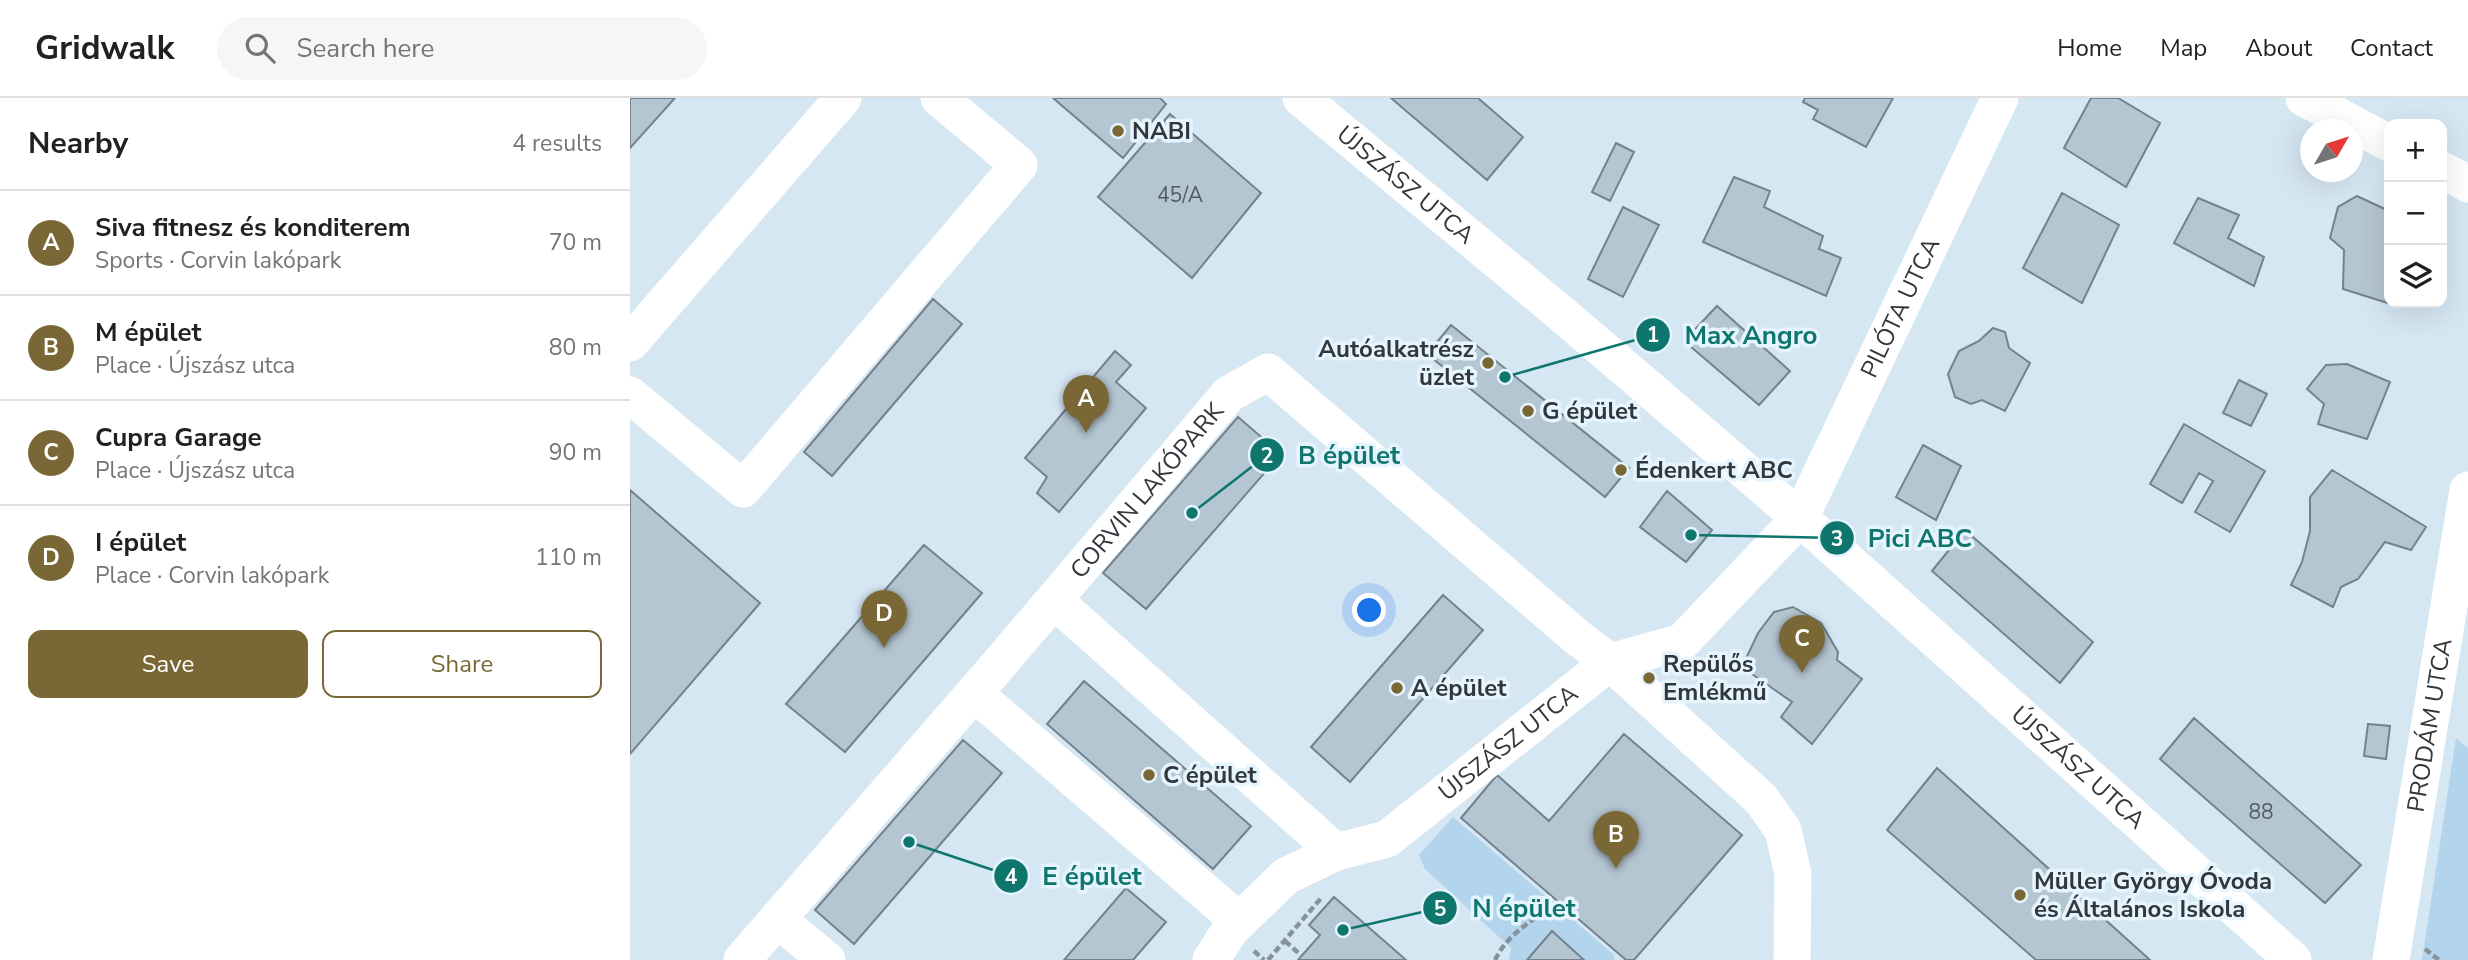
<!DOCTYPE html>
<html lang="en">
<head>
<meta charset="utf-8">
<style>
  body { margin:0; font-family:"Nunito Sans",sans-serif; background:#f6f6f6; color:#202124 }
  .controls { position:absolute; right:21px; top:21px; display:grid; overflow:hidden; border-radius:14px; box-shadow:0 7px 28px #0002 }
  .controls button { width:63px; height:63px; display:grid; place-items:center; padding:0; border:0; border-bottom:2px solid #e0e0e0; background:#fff; color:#202124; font:35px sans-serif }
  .compass { position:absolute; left:1670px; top:21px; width:63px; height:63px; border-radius:50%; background:#fff; box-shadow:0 7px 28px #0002; rotate:51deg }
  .you { position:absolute; left:740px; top:513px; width:24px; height:24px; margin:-18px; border:5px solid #fff; border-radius:50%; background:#1a73e8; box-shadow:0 0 0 10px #1a73e833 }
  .badge { display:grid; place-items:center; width:46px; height:46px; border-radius:50%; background:#796836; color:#fff; font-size:23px; font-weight:700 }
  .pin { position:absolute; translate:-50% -58px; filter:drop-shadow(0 2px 4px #0008) }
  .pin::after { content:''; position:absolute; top:37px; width:24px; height:21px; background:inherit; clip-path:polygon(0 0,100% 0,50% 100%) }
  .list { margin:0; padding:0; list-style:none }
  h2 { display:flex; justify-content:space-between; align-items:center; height:91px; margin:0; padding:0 28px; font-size:30px }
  h2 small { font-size:23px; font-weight:400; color:#757577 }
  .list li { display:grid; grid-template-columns:46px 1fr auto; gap:21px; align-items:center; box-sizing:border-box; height:105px; padding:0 28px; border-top:2px solid #e0e0e0 }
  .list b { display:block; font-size:26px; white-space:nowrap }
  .list p { margin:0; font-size:23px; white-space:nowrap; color:#757577 }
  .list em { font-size:23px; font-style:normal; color:#757577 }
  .actions { display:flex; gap:14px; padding:21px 28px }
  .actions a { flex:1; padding:16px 0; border:2px solid #796836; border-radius:14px; text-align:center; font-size:24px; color:#796836 }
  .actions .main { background:#796836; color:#fff }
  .icon { flex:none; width:38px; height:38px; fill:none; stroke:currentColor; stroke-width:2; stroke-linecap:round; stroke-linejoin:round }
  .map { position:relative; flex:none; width:1838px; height:862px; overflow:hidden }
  header { display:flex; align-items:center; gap:42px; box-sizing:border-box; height:98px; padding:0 35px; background:#fff; border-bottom:2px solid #e0e0e0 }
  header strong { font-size:33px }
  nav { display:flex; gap:38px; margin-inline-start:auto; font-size:24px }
  .search { width:490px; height:63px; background:#f6f6f6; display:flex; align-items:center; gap:18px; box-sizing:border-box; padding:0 24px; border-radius:38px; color:#757577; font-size:26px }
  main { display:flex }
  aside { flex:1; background:#fff }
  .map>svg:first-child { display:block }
  .green { fill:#b2d4ed }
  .building { fill:#b5c6d3; stroke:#73828e; stroke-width:2 }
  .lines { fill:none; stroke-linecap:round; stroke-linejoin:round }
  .path { stroke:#87939c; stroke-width:4.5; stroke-dasharray:7 3.5; stroke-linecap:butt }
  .minor { stroke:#fff; stroke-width:37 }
  .poi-dot { fill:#796836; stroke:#e6f4fe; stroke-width:2.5 }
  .labels { text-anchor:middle; stroke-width:7; stroke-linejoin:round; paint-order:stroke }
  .number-label { font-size:21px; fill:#525b62 }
  .poi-label { font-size:24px; font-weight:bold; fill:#31373c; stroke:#e6f4fe; text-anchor:start }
  .street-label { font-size:24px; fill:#31373c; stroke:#e6f4fe }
  .leader { fill:none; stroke:#0f766e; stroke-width:2.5 }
  .callout-dot { fill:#0f766e; stroke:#e6f4fe; stroke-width:2.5 }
  .mark-label { font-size:21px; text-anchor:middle; font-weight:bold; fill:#fff }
  .callout-label { font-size:26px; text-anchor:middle; font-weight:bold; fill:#0f766e; stroke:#e6f4fe; stroke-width:7; stroke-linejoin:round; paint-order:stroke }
</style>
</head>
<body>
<header>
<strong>Gridwalk</strong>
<div class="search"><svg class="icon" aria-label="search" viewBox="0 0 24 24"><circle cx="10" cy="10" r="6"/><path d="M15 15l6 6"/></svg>Search here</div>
<nav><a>Home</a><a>Map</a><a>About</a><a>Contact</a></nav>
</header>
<main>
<aside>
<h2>Nearby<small>4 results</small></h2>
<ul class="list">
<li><span class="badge">A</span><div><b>Siva fitnesz és konditerem</b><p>Sports · Corvin lakópark</p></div><em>70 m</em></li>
<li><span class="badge">B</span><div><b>M épület</b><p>Place · Újszász utca</p></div><em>80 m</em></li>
<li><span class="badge">C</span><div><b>Cupra Garage</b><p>Place · Újszász utca</p></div><em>90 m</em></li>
<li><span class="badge">D</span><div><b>I épület</b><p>Place · Corvin lakópark</p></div><em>110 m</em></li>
</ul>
<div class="actions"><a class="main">Save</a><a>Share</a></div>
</aside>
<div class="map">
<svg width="1838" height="862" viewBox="0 0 1838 862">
  <rect width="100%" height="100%" fill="#d6e7f4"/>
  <!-- green -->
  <path class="green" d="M1826,640L1838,650V862H1792Z
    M823,719L984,857V862H879L881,850L795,771L789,757Z"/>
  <!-- building -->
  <path class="building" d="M0,0H45L0,50Z
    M423,0H530L536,6L493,60Z
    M761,0H848L893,39L857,82Z
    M1175,0H1263L1236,49L1183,21L1188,12L1173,4Z
    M1461,0H1488L1530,25L1496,89L1434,50Z
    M540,16L631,95L562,180L468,99Z
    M986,45L1004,54L980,103L962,94Z
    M1104,79L1140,93L1134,109L1193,138L1189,151L1211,160L1196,198L1073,144Z
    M1432,95L1489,127L1452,205L1393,170Z
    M1727,98L1759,113V205H1765L1764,207L1713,191L1714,152L1700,140L1708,109Z
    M1568,100L1609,117L1598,140L1634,159L1624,188L1544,145Z
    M993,109L1029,127L993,199L958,181Z
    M303,201L332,226L202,378L174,354Z
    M1087,208L1160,273L1129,307L1054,243Z
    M821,227L999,370L975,399L797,256Z
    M1363,230L1375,234L1379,250L1400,265L1375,313L1352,302L1341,306L1325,299L1318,276L1329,253L1349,243Z
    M485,253L501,267L486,284L516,310L429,414L407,395L417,379L395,360Z
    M1717,266L1760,284L1737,341L1688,326L1694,306L1677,291L1696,267Z
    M1609,282L1637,296L1621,328L1593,315Z
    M608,319L651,356L516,511L473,475Z
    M1554,326L1635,373L1600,434L1565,414L1583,383L1569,375L1552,405L1520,386Z
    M1293,347L1331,368L1306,422L1266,399Z
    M1702,372L1796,429L1781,452L1755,444L1728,481L1711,489L1703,509L1661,487L1672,464L1680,433V399Z
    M0,392L130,505L0,656Z
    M1037,393L1082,432L1056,464L1010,429Z
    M1335,432L1463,544L1430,585L1302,473Z
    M294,447L352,495L215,654L156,606Z
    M813,497L853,532L720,684L681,649Z
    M1163,509L1191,525L1208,554L1207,562L1232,581L1182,646L1151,619L1162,604L1112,569L1128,535L1144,514Z
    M454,583L621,728L583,771L417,626Z
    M1564,620L1731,767L1695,805L1530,661Z
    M1738,626L1760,628L1756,661L1734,658Z
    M994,636L1112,737L1004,862H996L831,720L867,677L919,723Z
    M333,642L372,675L224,846L185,812Z
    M1307,670L1520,862H1406L1257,732Z
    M496,790L536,824L503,862H434Z
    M704,799L776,862H668L690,837L679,827Z
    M922,833L954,862H897Z"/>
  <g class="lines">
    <!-- path -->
    <path class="path" d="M655,843L672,858
      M1795,851L1809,862
      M624,853L634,862
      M638,862L692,799
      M865,862C878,835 905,820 930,805"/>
    <!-- minor -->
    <g class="minor">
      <path id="s1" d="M671,0L934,218L1170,420L1663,862"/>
      <path d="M1674,0L1759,45"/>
      <path d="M1812,72L1838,86"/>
      <path d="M0,245L213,0"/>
      <path d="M0,297L113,391L389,67L309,0"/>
      <path d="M424,502L706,754"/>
      <path d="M344,595L609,823"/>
      <path d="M147,821L197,862"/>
      <path id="s2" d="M112,862L364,572L599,296L638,274L948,540L980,564L1131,701L1153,732L1163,776L1162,862"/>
      <path id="s3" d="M581,862L600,832L656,778L706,754L757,741L980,564L1052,544L1170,420L1370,0"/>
      <path id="s4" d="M1761,862L1838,392"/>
    </g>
  </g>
  <!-- markers -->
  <g class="poi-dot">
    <circle cx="488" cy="33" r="7"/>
    <circle cx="858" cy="265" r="7"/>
    <circle cx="898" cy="313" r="7"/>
    <circle cx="991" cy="372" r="7"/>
    <circle cx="1019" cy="580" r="7"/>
    <circle cx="767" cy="590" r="7"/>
    <circle cx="519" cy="677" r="7"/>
    <circle cx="1390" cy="797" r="7"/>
  </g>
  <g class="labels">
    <!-- number labels -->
    <g class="number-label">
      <text x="550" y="104">45/A</text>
      <text x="1631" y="721">88</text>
    </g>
    <!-- poi labels -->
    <g class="poi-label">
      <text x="502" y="41">NABI</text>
      <text x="844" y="259" text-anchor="end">Autóalkatrész<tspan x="844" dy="28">üzlet</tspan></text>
      <text x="912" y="321">G épület</text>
      <text x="1005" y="380">Édenkert ABC</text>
      <text x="1033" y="574">Repülős<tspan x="1033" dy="28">Emlékmű</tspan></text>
      <text x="781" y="598">A épület</text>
      <text x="533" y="685">C épület</text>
      <text x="1404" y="791">Müller György Óvoda<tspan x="1404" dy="28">és Általános Iskola</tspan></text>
    </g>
    <!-- street labels -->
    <g class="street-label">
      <text dy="8" stroke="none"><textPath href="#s1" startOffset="136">ÚJSZÁSZ UTCA</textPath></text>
      <text dy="8" stroke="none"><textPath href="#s3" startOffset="985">PILÓTA UTCA</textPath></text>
      <text dy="8" stroke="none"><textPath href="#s2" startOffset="620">CORVIN LAKÓPARK</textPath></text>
      <text dy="8" stroke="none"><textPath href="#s4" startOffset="238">PRODÁM UTCA</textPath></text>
      <text dy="8" stroke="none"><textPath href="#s3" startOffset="376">ÚJSZÁSZ UTCA</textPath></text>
      <text dy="8" stroke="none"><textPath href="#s1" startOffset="1026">ÚJSZÁSZ UTCA</textPath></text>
    </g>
  </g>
  <!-- callouts -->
  <path class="leader" d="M875 279L1023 237M562 415L637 357M1061 437L1207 440M279 744L381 778M713 832L810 810"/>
  <g class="callout-dot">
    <circle cx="875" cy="279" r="7"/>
    <circle cx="562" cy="415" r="7"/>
    <circle cx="1061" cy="437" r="7"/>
    <circle cx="279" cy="744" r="7"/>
    <circle cx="713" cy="832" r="7"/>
    <circle cx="1023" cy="237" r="18"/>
    <circle cx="637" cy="357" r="18"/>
    <circle cx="1207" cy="440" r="18"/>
    <circle cx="381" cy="778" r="18"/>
    <circle cx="810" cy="810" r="18"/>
  </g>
  <g class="mark-label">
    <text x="1023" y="244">1</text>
    <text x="637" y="365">2</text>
    <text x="1207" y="448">3</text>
    <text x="381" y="786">4</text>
    <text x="810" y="818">5</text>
  </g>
  <g class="callout-label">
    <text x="1121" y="246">Max Angro</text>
    <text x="719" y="366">B épület</text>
    <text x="1290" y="449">Pici ABC</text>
    <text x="462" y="787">E épület</text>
    <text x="894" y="819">N épület</text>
  </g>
</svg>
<div class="controls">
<button>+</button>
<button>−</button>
<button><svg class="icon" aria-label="layers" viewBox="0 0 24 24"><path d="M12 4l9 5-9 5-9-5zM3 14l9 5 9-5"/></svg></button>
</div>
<svg class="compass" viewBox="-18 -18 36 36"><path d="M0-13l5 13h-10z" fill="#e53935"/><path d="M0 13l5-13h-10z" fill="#757577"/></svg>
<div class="you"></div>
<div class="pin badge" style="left:456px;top:335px">A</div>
<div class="pin badge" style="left:986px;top:771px">B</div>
<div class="pin badge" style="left:1172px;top:575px">C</div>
<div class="pin badge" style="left:254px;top:550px">D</div>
</div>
</main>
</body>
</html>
